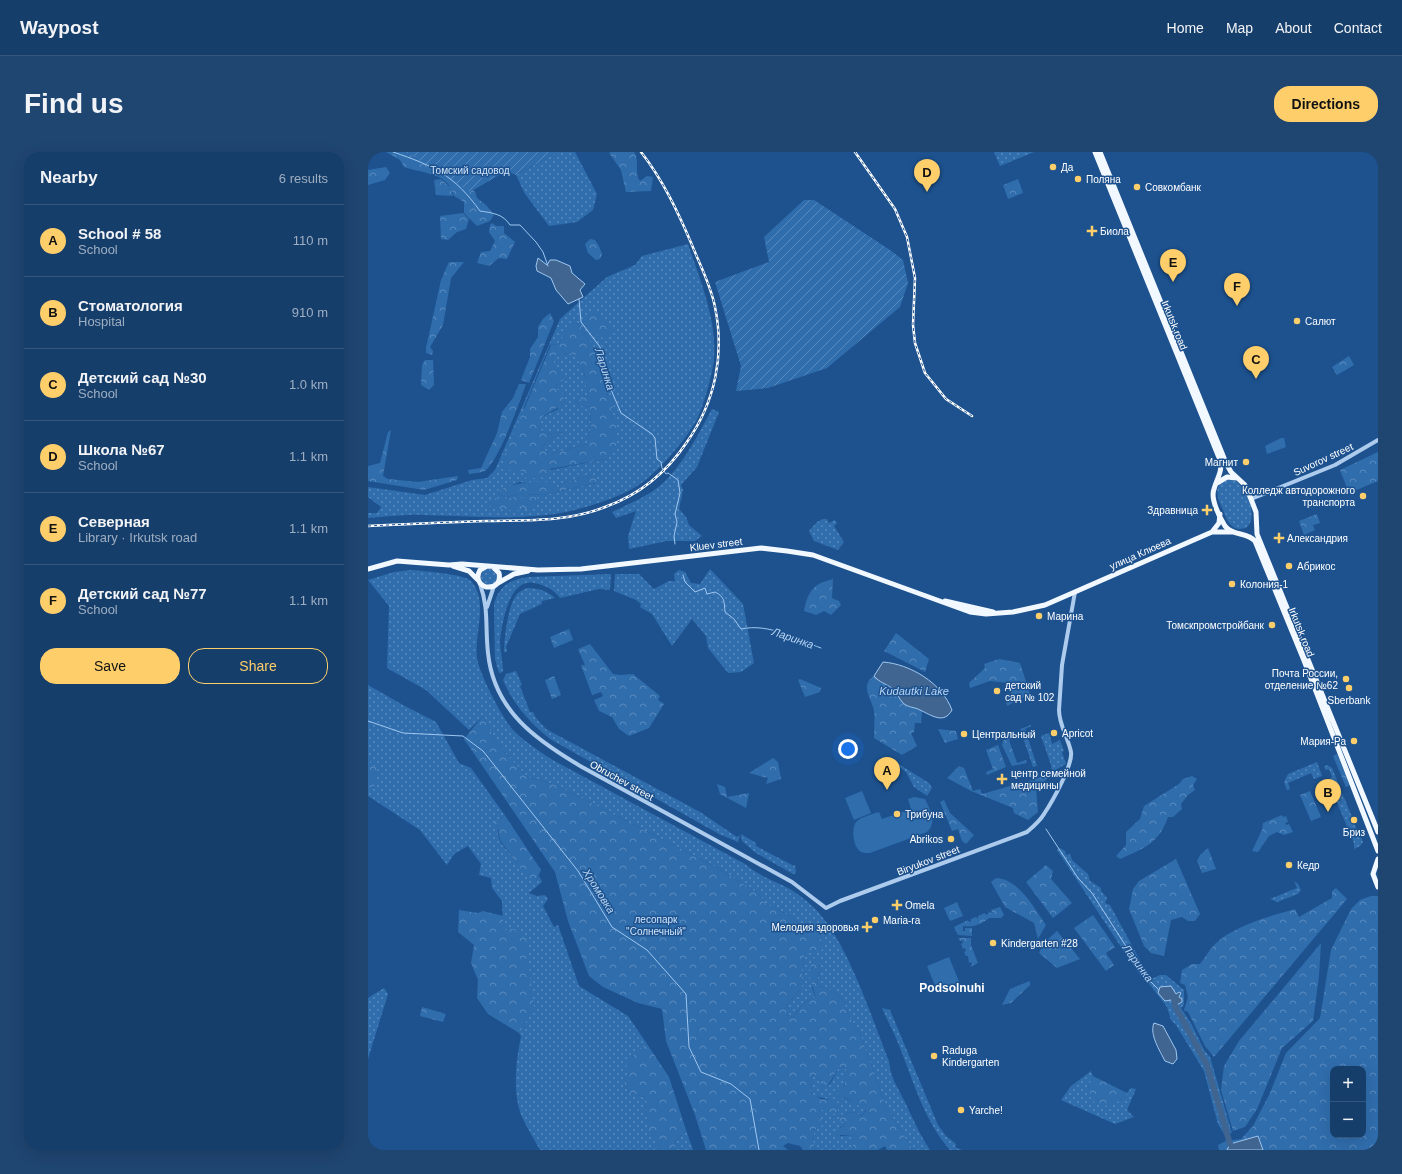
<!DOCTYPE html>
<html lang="en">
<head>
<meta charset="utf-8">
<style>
  body { margin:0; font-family:Arial,sans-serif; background:#1f4571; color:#f1f3f6 }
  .controls { position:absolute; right:12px; bottom:12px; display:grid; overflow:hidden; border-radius:8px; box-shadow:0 4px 16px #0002 }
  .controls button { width:36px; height:36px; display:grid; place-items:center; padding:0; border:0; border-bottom:1px solid #35577e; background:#163e6b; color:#f1f3f6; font:20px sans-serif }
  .you { position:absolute; left:480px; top:597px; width:14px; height:14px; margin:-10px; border:3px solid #fff; border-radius:50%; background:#1a73e8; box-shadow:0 0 0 6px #1a73e833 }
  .badge { display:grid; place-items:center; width:26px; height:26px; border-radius:50%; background:#fdce6a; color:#111; font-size:13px; font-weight:700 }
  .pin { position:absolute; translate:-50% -33px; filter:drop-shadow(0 1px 2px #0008) }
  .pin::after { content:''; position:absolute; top:21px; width:14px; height:12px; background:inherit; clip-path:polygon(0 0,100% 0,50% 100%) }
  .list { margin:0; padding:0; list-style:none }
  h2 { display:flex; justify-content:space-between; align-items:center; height:52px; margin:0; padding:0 16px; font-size:17px }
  h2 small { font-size:13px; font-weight:400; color:#9eaec1 }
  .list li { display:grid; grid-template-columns:26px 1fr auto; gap:12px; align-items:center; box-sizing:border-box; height:72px; padding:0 16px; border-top:1px solid #35577e }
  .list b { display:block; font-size:15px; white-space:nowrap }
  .list p { margin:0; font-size:13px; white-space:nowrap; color:#9eaec1 }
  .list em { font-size:13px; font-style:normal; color:#9eaec1 }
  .actions { display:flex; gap:8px; padding:12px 16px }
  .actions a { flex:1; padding:9px 0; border:1px solid #fdce6a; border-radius:16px; text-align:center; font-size:14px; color:#fdce6a }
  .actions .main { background:#fdce6a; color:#111 }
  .map { position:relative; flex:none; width:1010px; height:998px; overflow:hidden; border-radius:16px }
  header { display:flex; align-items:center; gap:24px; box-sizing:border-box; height:56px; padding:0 20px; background:#163e6b; border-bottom:1px solid #35577e }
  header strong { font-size:19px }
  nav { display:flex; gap:22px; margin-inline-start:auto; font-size:14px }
  .intro { display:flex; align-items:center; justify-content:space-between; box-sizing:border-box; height:96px; padding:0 24px }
  h1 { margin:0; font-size:28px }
  .button { padding:10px 18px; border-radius:16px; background:#fdce6a; color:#111; font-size:14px; font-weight:700 }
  main { display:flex; gap:24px; padding:0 24px }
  aside { flex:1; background:#163e6b; border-radius:16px; box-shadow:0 4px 16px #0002 }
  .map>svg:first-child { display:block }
  .grass { fill:url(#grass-dots); fill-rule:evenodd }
  .forest { fill:url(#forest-crowns); fill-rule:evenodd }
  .garden { fill:url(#garden-furrows) }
  .pitch { fill:#306dad }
  .water { fill:#3f6590; stroke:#9fc7ef }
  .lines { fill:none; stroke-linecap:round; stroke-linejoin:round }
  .stream { stroke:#9fc7ef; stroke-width:1 }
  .river { stroke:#3f6590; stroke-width:6 }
  .minor { stroke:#accbed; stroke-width:4 }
  .major { stroke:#f2f8ff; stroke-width:5 }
  .rail-casing { stroke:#fff; stroke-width:2.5 }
  .rail { stroke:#1d528f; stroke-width:1; stroke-dasharray:3; stroke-linecap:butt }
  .poi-dot { fill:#fdce6a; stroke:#1d528f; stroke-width:1.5 }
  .labels { text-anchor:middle; stroke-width:3; stroke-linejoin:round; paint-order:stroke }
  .poi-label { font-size:10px; fill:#fff; stroke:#1d528f; text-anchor:start }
  .park-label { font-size:10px; fill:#d1e5fa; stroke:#1d528f }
  .street-label { font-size:10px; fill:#fff; stroke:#1d528f }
  .water-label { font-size:11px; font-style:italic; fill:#b8d5f4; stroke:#1d528f }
  .quarter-label { font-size:12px; font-weight:bold; fill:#fff; stroke:#1d528f }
</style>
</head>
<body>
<header>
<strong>Waypost</strong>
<nav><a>Home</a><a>Map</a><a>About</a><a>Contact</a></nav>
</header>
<div class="intro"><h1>Find us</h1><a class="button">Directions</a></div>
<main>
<aside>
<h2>Nearby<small>6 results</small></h2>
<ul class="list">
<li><span class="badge">A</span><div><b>School # 58</b><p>School</p></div><em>110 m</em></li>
<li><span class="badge">B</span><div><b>Стоматология</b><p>Hospital</p></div><em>910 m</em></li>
<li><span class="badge">C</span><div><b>Детский сад №30</b><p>School</p></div><em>1.0 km</em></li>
<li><span class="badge">D</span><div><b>Школа №67</b><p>School</p></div><em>1.1 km</em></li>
<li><span class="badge">E</span><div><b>Северная</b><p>Library · Irkutsk road</p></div><em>1.1 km</em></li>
<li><span class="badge">F</span><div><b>Детский сад №77</b><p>School</p></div><em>1.1 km</em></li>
</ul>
<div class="actions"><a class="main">Save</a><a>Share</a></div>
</aside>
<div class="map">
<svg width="1010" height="998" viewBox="0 0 1010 998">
  <defs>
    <pattern id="grass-dots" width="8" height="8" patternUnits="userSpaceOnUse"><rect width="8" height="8" fill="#306dad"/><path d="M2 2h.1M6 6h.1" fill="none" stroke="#598abd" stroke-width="1.8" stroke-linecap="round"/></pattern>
    <pattern id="forest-crowns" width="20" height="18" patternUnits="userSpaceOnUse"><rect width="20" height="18" fill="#306dad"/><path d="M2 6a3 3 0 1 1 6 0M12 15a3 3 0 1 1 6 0" fill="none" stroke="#598abd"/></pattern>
    <pattern id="garden-furrows" width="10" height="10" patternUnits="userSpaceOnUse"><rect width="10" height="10" fill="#306dad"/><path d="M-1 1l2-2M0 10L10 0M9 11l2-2" fill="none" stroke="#598abd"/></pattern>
  </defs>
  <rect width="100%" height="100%" fill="#1d528f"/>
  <!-- grass -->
  <path class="grass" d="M190,0H207L229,42L225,58L209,70L181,74L157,42L148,23Z
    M626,0H666L632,14Z
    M320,92C332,128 349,167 346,206C345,221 335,257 328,269C316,290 286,326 264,337C241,349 212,358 187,362C143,368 98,364 54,363C36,362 18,365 0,366V361H9L13,355L0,345V335L57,343L104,328L119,326L127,318L192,167L239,125L267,113L274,104ZM210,171L233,207L240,245L246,252L242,258L248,274L238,307L182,318L157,319L156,255L182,193L190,192L203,174ZM223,323L228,331L175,343L152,342L136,345L129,341L131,338L152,330L192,336L191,332Z
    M200,201L208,203L216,220L220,243L207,250L211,253L222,255L223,277L219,284V292L183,302L173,296L183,286L196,282L192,280L179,282L171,277L174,265L190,257L187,236L190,230L195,228L186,214V204Z
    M344,257L351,260L329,315L313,333L315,338L311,357L318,365L321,373L334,384L327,389H299L261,397L260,384L268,359L248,366L244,360C261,352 281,344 295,331C316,311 330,283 344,257Z
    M864,327C878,332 892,366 878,376C873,377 868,378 864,374C859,370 857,363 855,358C849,345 843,329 864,327Z
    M455,367H459L461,371L467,368L469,371L466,374L476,390L470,398L446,389L441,379L449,370Z
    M342,417L375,452L386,511L373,520L360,521L340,496L338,484L324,467L304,494L284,462L272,455L273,452L268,448L246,439L247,422H271L286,437L301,429H307L306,422L311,418L317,420L323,431L332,432Z
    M113 425a8 8 0 1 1 16 0a8 8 0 1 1-16 0Z
    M43,418C54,419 97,422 103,429C121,449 106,481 109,506C111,521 135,568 146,579C157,590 170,598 183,607L377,712C389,722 401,727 414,733C424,737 434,745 442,752C478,783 503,865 521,909C522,925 530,936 537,950C545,967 552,983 562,998H545L518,955L493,884L480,862L475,848L465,839L449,833L452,811L444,836L448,845L437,850L425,865L419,863L418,854L434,835V815L437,801H444L438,778L422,764L398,752L391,742L350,716L188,633L159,625L129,592L115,564L101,578L58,538L19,516L21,454L0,428L26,420Z
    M243,422L242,438L231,437L192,446C185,437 177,433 166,431C141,426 134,471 132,489C132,499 135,509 135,520L131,521L127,507L126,453C130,434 143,427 161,425Z
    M158,436C169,436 178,438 187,446L174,449V452L152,462L138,495L139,500H136C136,487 140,450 150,441C152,439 156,438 158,436Z
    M148,519L154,533L152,534L162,560H165L168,566L178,577L332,660L369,685L372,683L370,690L351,682L182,587C162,571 145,552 135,528L138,522Z
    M0,533L35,553L68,570L91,611L103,616L136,662C130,670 128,679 132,689C137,698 160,720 168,729L171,724L174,730L161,741L169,744L177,743L180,747L175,754L186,775L190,773L211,834L260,864L279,892L272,896L256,931L262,941L277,945C277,966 282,980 292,998H172C166,987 159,976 154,965C144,941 148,909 153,884L151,881L166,856L135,778L134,749L124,736L123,726L111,723L113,712L100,694L86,702L79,713L52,678L0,644V633L6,634L1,612L4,603H0Z
    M663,573V574L657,577L669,614L665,615L652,577Z
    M681,581L684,592L692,588L696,599L694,600L698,612L684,620L683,613L673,584Z
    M516,603L561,631L564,636L559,644L546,635L538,620Z
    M949,610L954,624L946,627L943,621L920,631L922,637L919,638L916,630L920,622Z
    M959,613L964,616L984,665L983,666L995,690L992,694L986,697V691L960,629L964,625L961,617L958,618L956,615Z
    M373,682L388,691V694L426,714L427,713L428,721L425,722L388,701L374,689Z
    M692,696L697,699L698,703L702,702L704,708L720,722L722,729L733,736V739L739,746L737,751L742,753L780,823L773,825L763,810L689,698Z
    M926,729L930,732L933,738L930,742L909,750L902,747L929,736Z
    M792,823H798L816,838V853L813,856L824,873L836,898L842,905L864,981L856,982L850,972L836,919L808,873L803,868L799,855L779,829Z
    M16,836L20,842L0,907V846Z
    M514,856L522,858L570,973L578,984L588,992L587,995L594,998H582C556,968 546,931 532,896C527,882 520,870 514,856Z
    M471,915L479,916L475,945L498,957L494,964C485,959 481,960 472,964L478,970L476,974L472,975V984L485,983V998H447L445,989L446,978L449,977L451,959L456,957L460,947L446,944L442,940L443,929L446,922L452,929L454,938L462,932Z
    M723,919L725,924L720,937L753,948L763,936L768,937L759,958L766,965L747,972L693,948L703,934Z
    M318,978L325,998H305L307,990Z"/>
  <!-- forest -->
  <path class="forest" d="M18,0H44L98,31L107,40L109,46L118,53L126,63L122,69L109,74L96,61V50L86,44C80,20 56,22 36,15L32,8Z
    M243,0H266C272,9 266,21 272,29L279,24L285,25L283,39L258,40L253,18L241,1Z
    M18,15L22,21L17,28L0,33V18Z
    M73,27L83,36L85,44L68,43L66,28Z
    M650,27L655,41L640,47L635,33Z
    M95,61L101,67L98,77L89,80L80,88L73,87L72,64Z
    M124,71L128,74H136V81L147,90L139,107L131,106L121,114L109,111L113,100L122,99L127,89L121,80L122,73Z
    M222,87L227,88L231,94L234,102L232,107L228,108L220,101L217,92Z
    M81,110H96L83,126L75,173L62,195L65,199L64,203L58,201V196L73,128Z
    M222,159C234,161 238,170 244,179L241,187L237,188L216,172L218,164Z
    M182,161L186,169L161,231L153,228L162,205V197L170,185V175L175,167Z
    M210,171L233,207L240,245L247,247V252L242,258L248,274L249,291L246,300L238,307L182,317L179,325L158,327L157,319L137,318L135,307L183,193L190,192L203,173ZM200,201L208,203L216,220L220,243L207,250L211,253L222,255L223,277L219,284V292L183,302L173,296L183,286L196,282L192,280L179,282L171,277L174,265L197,251L194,240L187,236L190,230L196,228L193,219L186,214V204Z
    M981,204L986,213L969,223L964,215Z
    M57,208H65L66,233L61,238L53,233L54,213Z
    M151,232H158C152,249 131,308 118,318C115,321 106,321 101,322L100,318L113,316L129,281L134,260L145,246Z
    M23,278L15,324L20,327L50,330L90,324L89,328L56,338L0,329V314L12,311L20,280Z
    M1010,300V329L981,341L972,318Z
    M223,323L228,324V331L175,343L152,342L136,345L128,341C138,331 164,330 177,329L184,334L192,336L191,332Z
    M168,345L171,347L170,351C153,363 135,358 117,353L121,347Z
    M949,362L952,371L945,373L947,378L936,383L931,369Z
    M465,427L464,446L471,449L473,453L463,463L456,459L448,463L436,459C440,439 445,432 465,427Z
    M201,477L205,488L186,496L182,485Z
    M528,481L561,507L557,520L516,499Z
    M222,492L245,522L252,523L265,522L292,544L290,548L296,552L281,576L261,584L251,577L244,565L231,559L226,548L235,544L233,540L224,543L213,513H217L210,497Z
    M631,507L652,511L662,542L639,554L637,545L643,542L640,531L622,529L602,536L601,531L617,516L616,512Z
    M186,524L193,543L184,547L177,528Z
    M506,524L524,537L536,551L554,559L553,571H547L546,580L543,581L549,594L534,603L506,586C506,577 507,567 506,559C504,546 491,534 506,524Z
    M432,527L453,536L452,540L437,545L430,528Z
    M115,564L129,592L159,625L188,633L350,716L391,742L398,752L422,764L438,778L445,779L455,790L454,798L444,801H437L434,815V835L418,854L419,863L425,865L437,850L448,845L441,823L444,808L449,804L452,811L449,833L465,839L475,848L480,862L493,884L518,955L545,998H519L517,994L510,998H485V983H468L467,978L476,974L478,970H470L472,964C481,960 485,959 494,964L498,958L476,945L470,950L467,946L472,937L477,934V930L474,928L479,916L471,915L456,940L454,938L452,929L446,922L443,929L442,941L453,947L465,948L470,955V960L466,962L456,957L451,959L454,974L446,978L445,989L447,998H435L432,994L420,991L415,994L420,998H338L327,963L298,889L294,857L270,851L235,835L221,824L200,769L187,720L96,587Z
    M570,577L588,579L590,587L577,591Z
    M646,582L647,585L641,588L649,611L658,608L659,611L644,614L634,593L635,589Z
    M630,593L638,615L619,623L618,620L625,617L618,598Z
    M969,602L982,633L978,635L965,604Z
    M0,603H4L1,612L10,616L6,635L0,633Z
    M405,606L410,610L413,627L398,632L400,626L381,621Z
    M591,614L596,616L605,639L612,637L614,642L642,634H648L678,623L681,625L668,637L670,660L660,668L646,661L645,656L603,639L579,626Z
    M824,624L829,627L825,633L827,638L820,643L813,652L814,657L805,665H800C791,691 777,696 752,707L748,704L758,693V680L772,667L776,654L811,632L815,627Z
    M349,632L357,635L359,645L381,641L378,656L352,642Z
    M942,639L953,665L943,669L932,643Z
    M576,648L582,661L606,683L598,692L594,689L590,677L584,679L572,650Z
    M136,662L173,718L168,729H162L132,688L130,676L126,674L127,670L132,668Z
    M914,663L915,665L918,664L920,670L917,671L918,673L921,672L925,680L916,683L909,680L901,684L890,700L884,699L894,678L895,671Z
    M840,696L848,717L834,721L829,709L832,703Z
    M808,707L832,762L827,769H820L814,765L803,768L796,804L783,801L776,794L761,757L765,737L771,729Z
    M678,713L685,719L683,727L704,751L685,766L658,730Z
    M628,726C651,727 666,756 678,773L670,787L666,771L637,755L623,730Z
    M968,736L979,747L846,905L837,894L820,860L816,858L820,845L817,833L812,831L814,818L824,812H832C837,806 841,798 847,792C865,774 902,764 927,757L931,765L964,746V739Z
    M1003,744H1010V998H895L890,984L862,992L859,998H851L850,993L858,989L873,987L885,974L902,941L918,901L952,866L963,798L983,757L992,748ZM965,917H995V983H965Z
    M589,750L595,764L582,769L576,756Z
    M632,755L636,763L633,766H621C613,773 606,775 595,774V779H597V776H604V784L590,783L586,775L600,768L601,770L603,769V767L608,765L610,767V764L617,761L618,763L620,762L621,759L622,761L624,760L623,758Z
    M91,758L110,761L115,759L135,764V778L145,777L158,786L166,857L151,881L120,862L109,846L110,828L103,811L106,793L90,780Z
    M725,763L747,795L738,801L746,813L738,819L706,776Z
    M689,779L712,807L689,816L671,801L676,791Z
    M590,786H603V793L610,811L602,815L604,813L603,810L601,811L600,804H598L596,800L598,799L597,796L595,797L593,792L595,791L594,788L592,789Z
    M953,791L951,824L945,869L914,896L889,957L877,975L865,979L853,938L856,914L871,889Z
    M662,829V833L643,851L634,853L642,837Z
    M54,855L78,862L75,870L52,864Z
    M279,892L301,925L318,978L307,990L305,998H292C281,979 277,967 277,945L262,941L256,931L260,921L258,913L272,896Z
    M725,924L759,941C749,953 741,956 727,952L720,937Z"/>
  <!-- garden -->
  <path class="garden" d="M38,0H190L148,23L138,19L102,40Z
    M436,48H446L522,98L535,108L540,131L532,155L459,216L400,236L368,239L373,214L347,130L401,110L396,85Z"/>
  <!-- pitch -->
  <path class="pitch" d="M913,286H916L918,295L899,302L897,294Z
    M494,639L503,661L486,668L477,646Z
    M546,645L557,647C563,659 569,670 559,680L502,701C499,701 495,701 493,700C485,695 483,677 488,670C493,665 504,662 511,660L514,667L543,657L540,647Z
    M581,805L592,832L570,841L559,814Z"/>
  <!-- water -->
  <path class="water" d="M170,106L179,113L182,108H188L202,114L204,121L217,132L212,138L215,145L200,152L188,138L183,126L169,119L168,114Z
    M515,510C542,512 574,531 584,558C576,573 563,563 552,558C547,555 541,556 535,551C531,547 529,540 524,536C518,532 511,530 506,524Z
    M803,834L808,842L811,840L813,841L811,845L814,847V850L807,854L803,848L797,849L790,841L792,835Z
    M786,871L795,874L808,898L809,907L805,912L797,909C792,899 781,882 786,871Z
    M890,984L895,998H859L862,992Z"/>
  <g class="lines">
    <!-- stream -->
    <path class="stream" d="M25,0C66,14 86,23 112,59C125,61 135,62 142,73H152L168,90L175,100L180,114
      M211,147L213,170L232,195L241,233L253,261L284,282L287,286L289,307L293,310L294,316L298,322L300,321L310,328L312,341L307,362L309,370L306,384L307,392
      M315,423L317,430L327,440L337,436L339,442L347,440C357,445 356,449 357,460L366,467L373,477C402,471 427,487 453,496
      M0,569L35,581L95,584L115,599L210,719L244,775L279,798L318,842L321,895L333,920L363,932L382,947L391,998
      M678,677L710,726L724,741L777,824L790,837"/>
    <!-- river -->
    <path class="river" d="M806,847L807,854L839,913L862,992"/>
    <!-- minor -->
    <path class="minor" d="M883,347L967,313L1010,288
      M112,432C121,457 117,475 120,501C126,559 168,588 214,615L424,730L458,756L472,749L659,680C666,674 672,669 676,662C684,650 705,613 703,600C700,585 691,573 691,558L694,513L707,440
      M119,455L126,434"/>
    <!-- major -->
    <path class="major" d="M727,0L852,308C855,319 849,326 846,337C842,347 852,366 857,374C864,384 879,380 887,389L935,506L1010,699
      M732,0L858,311L863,320L877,333L883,347L888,360L889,382L1010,680
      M849,331L859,325L869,326
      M844,380L851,371L852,362
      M85,414L101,419L110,428
      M119,414L112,418C108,425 110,432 118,435C128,436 133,430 131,421L125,415
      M0,417L29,409L81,413L94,412L170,418L213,417L393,396L419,399L445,403L602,460L618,462L645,460L677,453L844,380H864
      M130,431L146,422L160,419
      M577,449L625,460
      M1010,707L1005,722L1010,735"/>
    <defs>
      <path id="rail" d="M487,0L527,57L539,85L547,126L545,173L547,191L557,221L578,247L604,264
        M0,374C40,372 80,370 119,369C158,368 200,370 237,355C271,343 299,320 319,290C347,250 357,203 347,155C343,134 332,113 324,93C310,60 295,28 273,0"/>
    </defs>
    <!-- rail casing -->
    <use href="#rail" class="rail-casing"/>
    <!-- rail -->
    <use href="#rail" class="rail"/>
  </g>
  <!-- markers -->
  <g class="poi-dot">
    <circle cx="685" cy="15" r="4"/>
    <circle cx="710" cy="27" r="4"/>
    <circle cx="769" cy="35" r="4"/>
    <path d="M722 73h4v4h4v4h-4v4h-4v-4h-4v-4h4z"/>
    <circle cx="929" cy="169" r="4"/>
    <circle cx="878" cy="310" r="4"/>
    <circle cx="995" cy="344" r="4"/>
    <path d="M837 352h4v4h4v4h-4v4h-4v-4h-4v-4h4z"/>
    <path d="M909 380h4v4h4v4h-4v4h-4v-4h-4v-4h4z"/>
    <circle cx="921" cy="414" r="4"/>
    <circle cx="864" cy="432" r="4"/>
    <circle cx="671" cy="464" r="4"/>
    <circle cx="904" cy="473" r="4"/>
    <circle cx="978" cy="527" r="4"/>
    <circle cx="981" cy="536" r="4"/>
    <circle cx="629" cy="539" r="4"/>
    <circle cx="686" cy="581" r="4"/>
    <circle cx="596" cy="582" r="4"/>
    <circle cx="986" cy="589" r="4"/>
    <path d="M632 621h4v4h4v4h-4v4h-4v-4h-4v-4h4z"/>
    <circle cx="529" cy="662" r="4"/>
    <circle cx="986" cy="668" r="4"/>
    <circle cx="583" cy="687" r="4"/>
    <circle cx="921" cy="713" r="4"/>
    <path d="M527 747h4v4h4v4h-4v4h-4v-4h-4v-4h4z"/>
    <circle cx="507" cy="768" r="4"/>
    <path d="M497 769h4v4h4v4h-4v4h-4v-4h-4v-4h4z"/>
    <circle cx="625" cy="791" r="4"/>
    <circle cx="566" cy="904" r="4"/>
    <circle cx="593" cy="958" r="4"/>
  </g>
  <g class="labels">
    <!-- poi labels -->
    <g class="poi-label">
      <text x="693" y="19">Да</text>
      <text x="718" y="31">Поляна</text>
      <text x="777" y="39">Совкомбанк</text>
      <text x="732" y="83">Биола</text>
      <text x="937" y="173">Салют</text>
      <text x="870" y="314" text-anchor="end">Магнит</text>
      <text x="987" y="342" text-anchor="end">Колледж автодорожного<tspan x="987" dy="12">транспорта</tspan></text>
      <text x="830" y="362" text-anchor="end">Здравница</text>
      <text x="919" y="390">Александрия</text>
      <text x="929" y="418">Абрикос</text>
      <text x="872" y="436">Колония-1</text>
      <text x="679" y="468">Марина</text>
      <text x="896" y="477" text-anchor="end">Томскпромстройбанк</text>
      <text x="970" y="525" text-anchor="end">Почта России,<tspan x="970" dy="12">отделение №62</tspan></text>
      <text x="637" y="537">детский<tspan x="637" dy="12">сад № 102</tspan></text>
      <text x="981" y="552" text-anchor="middle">Sberbank</text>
      <text x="694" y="585">Apricot</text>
      <text x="604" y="586">Центральный</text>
      <text x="978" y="593" text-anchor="end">Мария-Ра</text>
      <text x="643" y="625">центр семейной<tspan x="643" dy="12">медицины</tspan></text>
      <text x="537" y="666">Трибуна</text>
      <text x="986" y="684" text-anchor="middle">Бриз</text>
      <text x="575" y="691" text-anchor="end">Abrikos</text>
      <text x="929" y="717">Кедр</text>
      <text x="537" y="757">Omela</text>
      <text x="515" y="772">Maria-ra</text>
      <text x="491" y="779" text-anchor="end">Мелодия здоровья</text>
      <text x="633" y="795">Kindergarten #28</text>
      <text x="574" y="902">Raduga<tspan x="574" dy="12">Kindergarten</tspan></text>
      <text x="601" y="962">Yarche!</text>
    </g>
    <!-- park labels -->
    <g class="park-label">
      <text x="102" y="22">Томский садовод</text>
      <text x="288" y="771">лесопарк<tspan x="288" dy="12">"Солнечный"</tspan></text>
    </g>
    <!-- street labels -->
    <g class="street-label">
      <text transform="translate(807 173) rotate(68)" y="4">Irkutsk road</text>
      <text transform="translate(955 307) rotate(-25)" y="4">Suvorov street</text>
      <text transform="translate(348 392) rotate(-7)" y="4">Kluev street</text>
      <text transform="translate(772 401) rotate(-24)" y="4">улица Клюева</text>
      <text transform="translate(934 480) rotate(68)" y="4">Irkutsk road</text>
      <text transform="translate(254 628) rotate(29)" y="4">Obruchev street</text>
      <text transform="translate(560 708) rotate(-21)" y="4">Biryukov street</text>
    </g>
    <!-- water labels -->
    <g class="water-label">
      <text transform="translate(237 217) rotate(73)" y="4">Ларинка</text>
      <text transform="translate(425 486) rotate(19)" y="4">Ларинка</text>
      <text x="546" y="543">Kudautki Lake</text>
      <text transform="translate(231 739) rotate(58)" y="4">Хромовка</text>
      <text transform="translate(770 811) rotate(54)" y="4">Ларинка</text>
    </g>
    <!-- quarter labels -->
    <g class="quarter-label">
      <text x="584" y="840">Podsolnuhi</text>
    </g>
  </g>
</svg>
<div class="controls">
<button>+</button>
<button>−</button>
</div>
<div class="you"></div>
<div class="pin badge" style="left:519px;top:638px">A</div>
<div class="pin badge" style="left:960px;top:660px">B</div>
<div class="pin badge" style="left:888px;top:227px">C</div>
<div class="pin badge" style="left:559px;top:40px">D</div>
<div class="pin badge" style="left:805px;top:130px">E</div>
<div class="pin badge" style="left:869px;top:154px">F</div>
</div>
</main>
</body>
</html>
